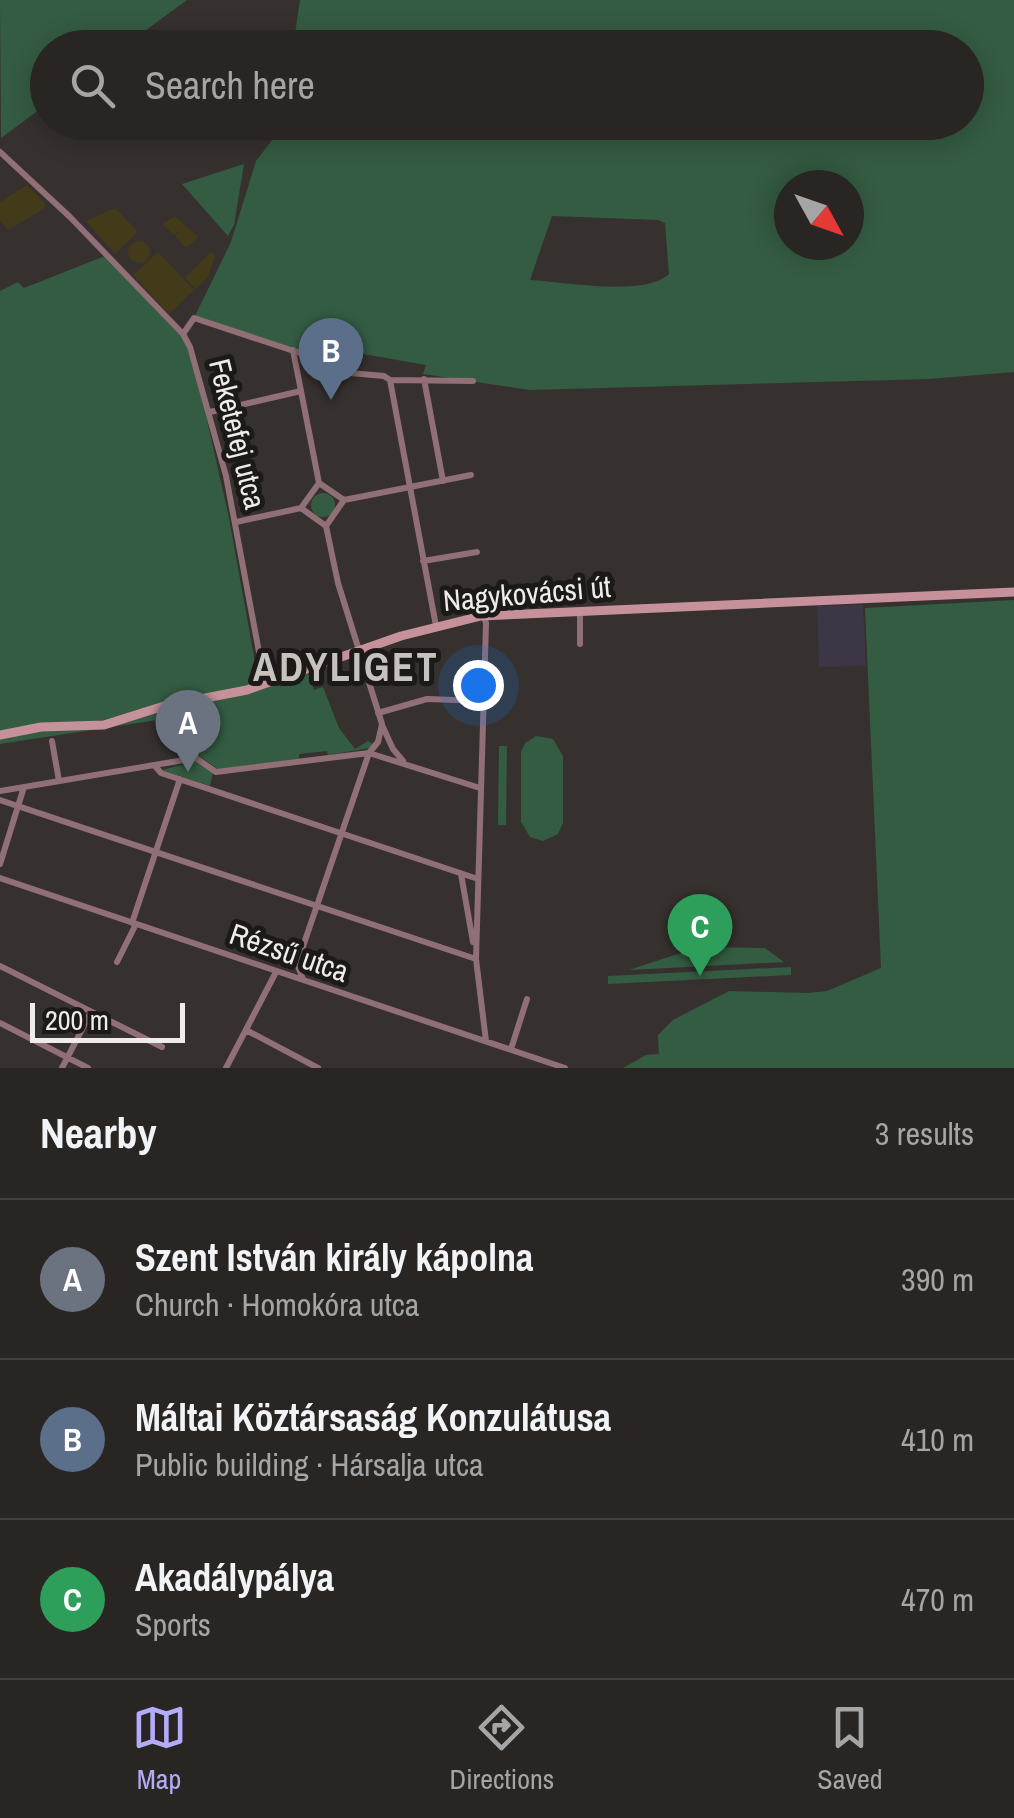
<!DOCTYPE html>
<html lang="en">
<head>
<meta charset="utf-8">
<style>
  body { margin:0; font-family:"Archivo Narrow",sans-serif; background:#34312f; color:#f1f3f6 }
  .compass { position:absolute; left:774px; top:170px; width:90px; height:90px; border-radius:50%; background:#282522; box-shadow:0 5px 25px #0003; rotate:130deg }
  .scale { position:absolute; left:30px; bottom:25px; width:155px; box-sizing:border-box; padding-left:10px; border:5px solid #efece9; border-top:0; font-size:28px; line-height:35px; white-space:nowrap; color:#efece9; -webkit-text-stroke:8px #1c1a18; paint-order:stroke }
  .you { position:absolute; left:478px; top:685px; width:35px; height:35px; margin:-25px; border:8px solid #fff; border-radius:50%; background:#1a73e8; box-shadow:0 0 0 15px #1a73e833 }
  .badge { display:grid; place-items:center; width:65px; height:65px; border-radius:50%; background:#b4acf9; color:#fff; font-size:32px; font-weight:700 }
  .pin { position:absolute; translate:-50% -82px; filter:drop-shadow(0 2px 5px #0008) }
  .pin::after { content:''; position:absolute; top:52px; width:35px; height:30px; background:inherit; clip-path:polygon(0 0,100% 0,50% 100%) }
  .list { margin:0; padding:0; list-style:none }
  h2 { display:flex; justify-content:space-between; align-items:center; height:130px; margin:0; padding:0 40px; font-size:42px }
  h2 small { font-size:32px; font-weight:400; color:#a5a5a5 }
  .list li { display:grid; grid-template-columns:65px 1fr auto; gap:30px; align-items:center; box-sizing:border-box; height:160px; padding:0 40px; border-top:2px solid #444240 }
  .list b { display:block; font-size:38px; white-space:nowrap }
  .list p { margin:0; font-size:32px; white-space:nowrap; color:#a5a5a5 }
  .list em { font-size:32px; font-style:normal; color:#a5a5a5 }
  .icon { flex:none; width:55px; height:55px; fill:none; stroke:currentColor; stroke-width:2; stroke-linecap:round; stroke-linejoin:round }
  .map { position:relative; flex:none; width:1014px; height:1068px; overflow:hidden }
  .search { position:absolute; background:#282522; box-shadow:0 5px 25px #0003; left:30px; right:30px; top:30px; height:110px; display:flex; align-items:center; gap:25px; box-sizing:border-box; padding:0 35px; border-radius:55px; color:#a5a5a5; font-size:38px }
  .sheet { height:610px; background:#282522 }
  nav { display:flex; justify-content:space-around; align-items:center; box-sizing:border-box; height:140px; border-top:2px solid #444240; background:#282522; font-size:28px; color:#a5a5a5 }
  nav a { display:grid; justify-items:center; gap:5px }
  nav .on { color:#b4acf9 }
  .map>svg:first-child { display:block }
  .commercial { fill:#3d3647 }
  .green { fill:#345c42; fill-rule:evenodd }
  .sand { fill:#423a19 }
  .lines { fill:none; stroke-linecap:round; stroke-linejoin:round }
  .street { stroke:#916f76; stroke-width:6 }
  .secondary { stroke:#c6919b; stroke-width:9 }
  .labels { text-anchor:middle; stroke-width:10; stroke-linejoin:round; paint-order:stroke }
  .street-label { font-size:30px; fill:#efece9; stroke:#1c1a18 }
  .district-label { font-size:40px; font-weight:bold; letter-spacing:2.5px; fill:#c7c2bd; stroke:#1c1a18 }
</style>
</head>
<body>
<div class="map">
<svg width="1014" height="1068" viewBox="0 0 1014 1068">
  <rect width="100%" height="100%" fill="#36312e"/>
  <!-- commercial -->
  <path class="commercial" d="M863,605L866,666L819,667L817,606Z"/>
  <!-- green -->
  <path class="green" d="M0,0H187L123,47L48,48L47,104L1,138Z
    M300,0H1014V372L929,379L530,390L423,374L426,365L357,353L353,369L324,356L293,350L194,318L231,242L256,161L285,123L966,122V48L293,47ZM789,185H849V245H789ZM552,216L658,220L665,223L669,274C645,297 564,282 530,280Z
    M244,164L234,225L228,236L182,184Z
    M105,256L183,334L202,398L229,518L260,690L308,673L314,690L323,687L339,728L355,749L368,741L373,744L370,748L328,755L327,751L299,754V759L218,769L198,755L190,715L0,744V291L18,282L24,288Z
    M311 505a12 12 0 1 1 24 0a12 12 0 1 1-24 0Z
    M1014,600V1068H623L646,1055L659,1054L658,1035L673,1020L729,991L809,993L827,991L881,968L865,608Z
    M536,736L553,739L563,756V823L558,834L543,841L530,837L521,822V752L525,743Z
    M499,746H507L506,825H498Z
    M197,761L213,772L210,786L162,770Z
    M699,947L765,948L784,962L629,970Z
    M791,967V975L608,984V976Z"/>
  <!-- sand -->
  <path class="sand" d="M27,185L46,204L44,209L8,230L0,220V202Z
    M115,208L138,232L115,254L86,221Z
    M175,216L198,237L186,248L175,236L181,229L174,235L162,224Z
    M128 252a11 11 0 1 1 22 0a11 11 0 1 1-22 0Z
    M158,252L194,290L169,314L133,275Z
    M211,252L215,256L208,277L196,289L185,278Z"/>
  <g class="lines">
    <!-- street -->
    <path class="street" d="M0,152L70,217L183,334L190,347L226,476L265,684
      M183,334L194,318L312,357L350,373L384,376L390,380L473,381
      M293,350L319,483
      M424,379L443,481
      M390,380L436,626
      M210,412L301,391
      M319,483L301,508L326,526
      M319,483L344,500
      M344,500L471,475
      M236,522L301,508
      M326,526L344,500
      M423,561L477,552
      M580,612V644
      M177,704L187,716L196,758
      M378,713L427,699L483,701
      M382,725L393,749L403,761
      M52,741L59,781
      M155,766L161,773L478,879
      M0,791L196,758L216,772L369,753L480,788
      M0,800L476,959
      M0,864L24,787
      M461,874L473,942
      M0,878L565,1068
      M132,923L180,779
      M476,959L486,623L482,611
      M476,959L486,1041
      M117,962L136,924
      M0,966L162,1047
      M303,979L297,964L369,753L378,742L382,724L338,583L326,526
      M0,1023L88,1068
      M246,1030L318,1068
      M511,1049L527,999
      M62,1068L91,1012
      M226,1068L276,972"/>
    <!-- secondary -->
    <path class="secondary" d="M0,735L41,727L104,725L164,706L247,690L401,636L481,616L1014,592"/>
  </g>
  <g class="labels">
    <!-- street labels -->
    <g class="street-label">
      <text transform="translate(237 434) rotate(76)" y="10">Feketefej utca</text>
      <text transform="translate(527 594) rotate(-5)" y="10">Nagykovácsi út</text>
      <text transform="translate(289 953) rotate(19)" y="10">Rézsű utca</text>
    </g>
    <!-- district labels -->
    <g class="district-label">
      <text x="346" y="681">ADYLIGET</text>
    </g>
  </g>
</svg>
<svg class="compass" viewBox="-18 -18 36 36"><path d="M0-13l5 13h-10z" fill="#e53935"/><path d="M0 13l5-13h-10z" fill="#a5a5a5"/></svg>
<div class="scale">200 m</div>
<div class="you"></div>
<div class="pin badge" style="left:188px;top:772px;background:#6b7280">A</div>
<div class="pin badge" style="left:331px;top:400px;background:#5c6f8a">B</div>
<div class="pin badge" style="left:700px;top:976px;background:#2e9e5b">C</div>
<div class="search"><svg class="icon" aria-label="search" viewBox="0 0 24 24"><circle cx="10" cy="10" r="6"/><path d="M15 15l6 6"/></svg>Search here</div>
</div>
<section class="sheet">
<h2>Nearby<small>3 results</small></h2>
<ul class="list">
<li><span class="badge" style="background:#6b7280">A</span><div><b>Szent István király kápolna</b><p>Church · Homokóra utca</p></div><em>390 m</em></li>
<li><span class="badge" style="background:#5c6f8a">B</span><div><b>Máltai Köztársaság Konzulátusa</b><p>Public building · Hársalja utca</p></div><em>410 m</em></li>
<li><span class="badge" style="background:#2e9e5b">C</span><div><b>Akadálypálya</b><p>Sports</p></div><em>470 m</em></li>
</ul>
</section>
<nav>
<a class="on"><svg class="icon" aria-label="map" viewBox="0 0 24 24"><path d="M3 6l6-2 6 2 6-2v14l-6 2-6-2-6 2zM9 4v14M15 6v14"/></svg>Map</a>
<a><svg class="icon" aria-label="directions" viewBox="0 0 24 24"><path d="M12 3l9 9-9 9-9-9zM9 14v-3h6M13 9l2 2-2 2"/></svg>Directions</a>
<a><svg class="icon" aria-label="saved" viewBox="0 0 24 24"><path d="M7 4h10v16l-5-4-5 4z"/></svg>Saved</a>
</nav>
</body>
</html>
